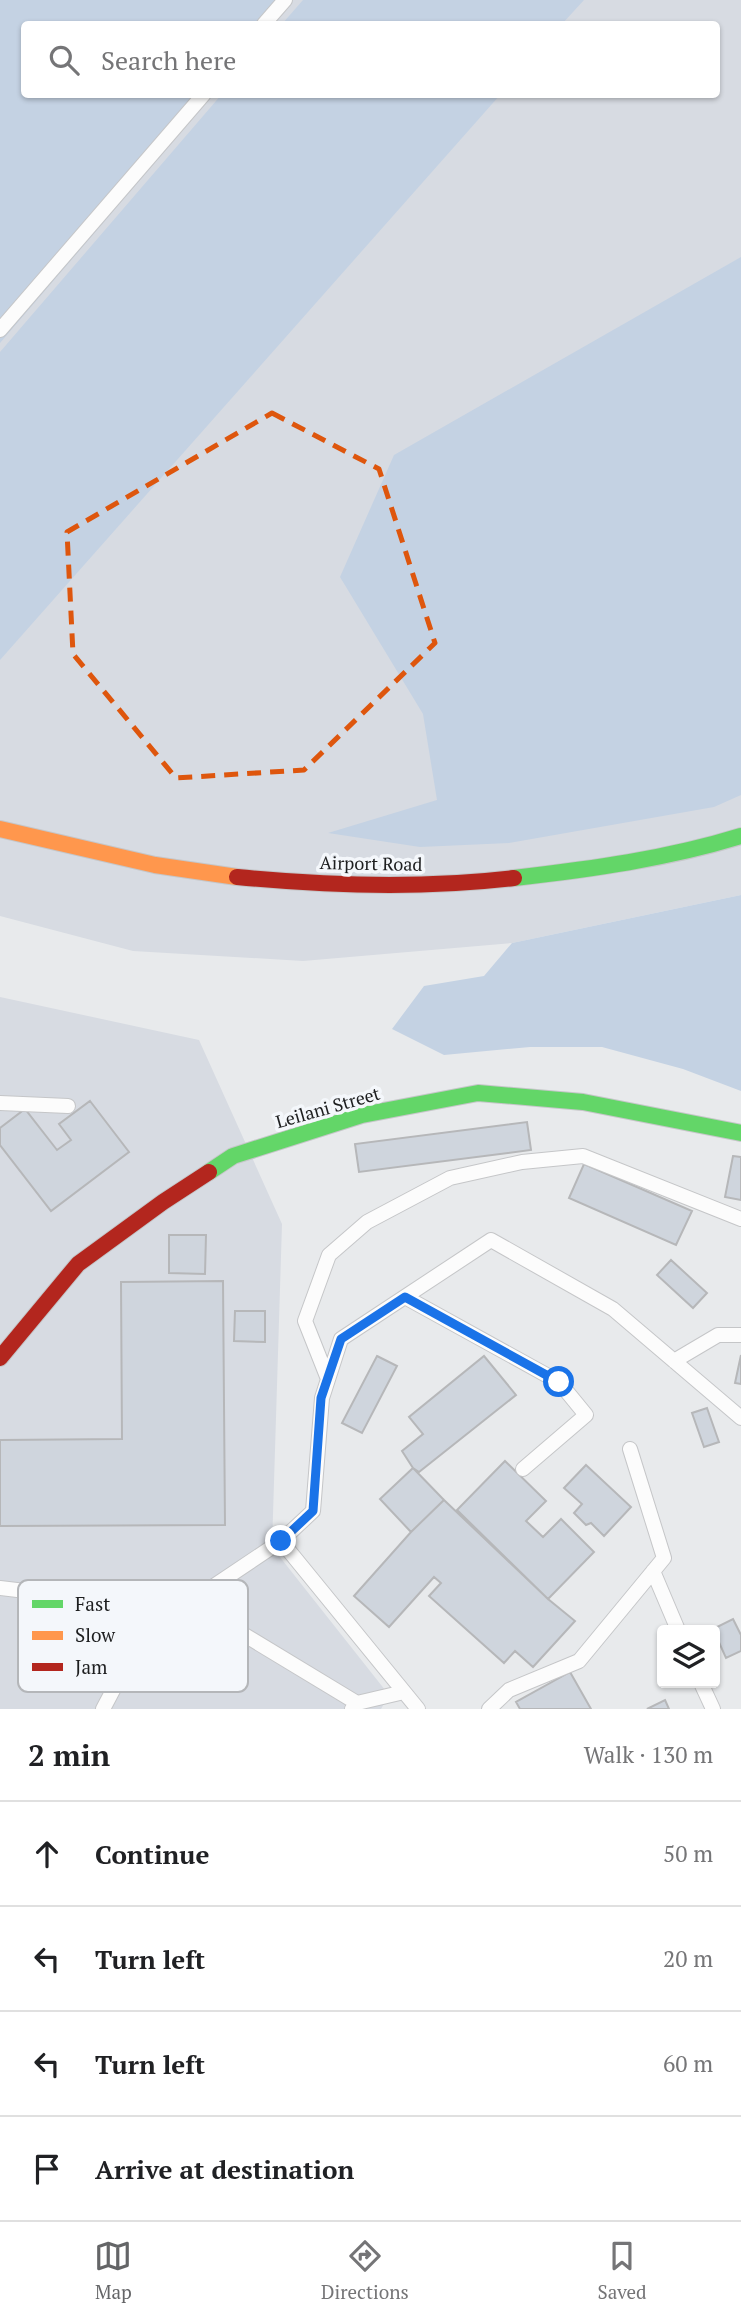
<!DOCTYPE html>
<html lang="en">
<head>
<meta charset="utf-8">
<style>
  body { margin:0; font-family:"PT Serif",serif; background:#f2f2f2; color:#202124 }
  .controls { position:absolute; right:21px; bottom:21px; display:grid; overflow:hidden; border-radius:7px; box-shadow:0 2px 5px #0004 }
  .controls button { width:63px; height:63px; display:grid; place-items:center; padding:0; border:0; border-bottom:2px solid #e0e0e0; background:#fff; color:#202124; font:35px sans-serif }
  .stop { position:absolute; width:21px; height:21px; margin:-16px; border:5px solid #1a73e8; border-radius:50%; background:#fff }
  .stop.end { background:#1a73e8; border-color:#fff; box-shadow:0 2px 7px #0008 }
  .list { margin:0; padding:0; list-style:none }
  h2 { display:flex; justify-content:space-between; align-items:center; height:91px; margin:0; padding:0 28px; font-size:30px }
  h2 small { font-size:23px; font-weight:400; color:#757577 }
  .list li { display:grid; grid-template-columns:46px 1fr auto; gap:21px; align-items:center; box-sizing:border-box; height:105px; padding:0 28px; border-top:2px solid #e0e0e0 }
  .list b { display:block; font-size:26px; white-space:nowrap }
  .list em { font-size:23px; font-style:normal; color:#757577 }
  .icon { flex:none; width:38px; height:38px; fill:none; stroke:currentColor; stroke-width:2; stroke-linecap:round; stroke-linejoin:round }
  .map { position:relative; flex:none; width:741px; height:1709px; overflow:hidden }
  .search { position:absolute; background:#fff; box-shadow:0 2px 5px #0004; left:21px; right:21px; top:21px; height:77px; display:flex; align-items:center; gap:18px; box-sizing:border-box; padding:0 24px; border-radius:7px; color:#757577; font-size:26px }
  .sheet { height:511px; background:#fff }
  nav { display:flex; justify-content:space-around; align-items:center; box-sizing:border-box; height:98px; border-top:2px solid #e0e0e0; background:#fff; font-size:19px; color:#757577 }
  nav a { display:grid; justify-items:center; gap:4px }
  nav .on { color:#646567 }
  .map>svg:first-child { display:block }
  .built { fill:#d7dbe2; fill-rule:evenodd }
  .green { fill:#c4d2e3 }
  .building { fill:#cfd5dd; stroke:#b6b7b9; stroke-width:2 }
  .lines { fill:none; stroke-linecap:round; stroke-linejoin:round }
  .lane-casing { stroke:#c5c6c8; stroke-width:16 }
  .fast-casing { stroke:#c5c6c8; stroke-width:18 }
  .slow-casing { stroke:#c5c6c8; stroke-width:18 }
  .jam-casing { stroke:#c5c6c8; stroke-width:18 }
  .lane { stroke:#fcfcfc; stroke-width:14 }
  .fast { stroke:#63d668; stroke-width:16 }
  .slow { stroke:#ff974d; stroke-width:16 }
  .jam { stroke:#b3261e; stroke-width:16 }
  .route { stroke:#1a73e8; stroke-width:9 }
  .marked { fill:none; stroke:#de560d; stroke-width:5; stroke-dasharray:14 9; stroke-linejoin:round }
  .labels { text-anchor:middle; stroke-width:7; stroke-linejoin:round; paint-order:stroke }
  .street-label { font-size:18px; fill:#1d1e1f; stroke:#f4f7fb }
  .key { fill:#f4f7fb; stroke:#b4b6b9; stroke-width:2 }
  .key-label { font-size:19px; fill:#1d1e1f }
</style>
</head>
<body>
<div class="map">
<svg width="741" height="1709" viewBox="0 0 741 1709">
  <rect width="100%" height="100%" fill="#e8eaec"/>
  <!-- built -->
  <path class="built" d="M0,0H741V895L512,943L303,961L133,951L0,916ZM24,24H716V94H24Z
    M0,997L199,1040L282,1224L272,1547L389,1695L381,1709H0Z"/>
  <!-- green -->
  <path class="green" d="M0,0H293L273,24H24V94L213,95L0,343Z
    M303,0H584L562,24H282Z
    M222,94L500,95L0,660V352Z
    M741,257V795L714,807L509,843L420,847L328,833L437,800L423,714L340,577L394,455Z
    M741,895V1091L683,1069L602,1047H530L444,1055L392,1029L424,986L484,976L512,943Z"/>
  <!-- building -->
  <path class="building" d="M90,1101L129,1152L51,1211L0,1145V1128L25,1109L57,1150L71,1140L59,1124Z
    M527,1122L531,1150L359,1172L355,1144Z
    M733,1156L741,1157V1200L725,1197Z
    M584,1164L692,1211L676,1245L569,1198Z
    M169,1235H206L205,1274L169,1273Z
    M671,1260L707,1293L693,1308L657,1275Z
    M223,1281L225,1525L0,1526V1440L122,1439L121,1282Z
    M235,1311H265V1342L234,1341Z
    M741,1355V1384L735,1383Z
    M377,1356L397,1366L362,1433L342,1423Z
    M484,1356L516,1395L419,1472L413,1468L402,1451L423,1434L409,1417Z
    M707,1408L719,1442L704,1447L692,1413Z
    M505,1461L546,1501L526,1521L543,1537L561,1519L594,1552L548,1599L457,1510Z
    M586,1465L631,1507L604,1536L591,1523L586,1525L574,1513L582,1504L564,1488Z
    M413,1468L444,1500L411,1532L380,1499Z
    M444,1500L548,1599L575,1621L533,1667L515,1651L504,1663L429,1596L441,1583L434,1577L389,1627L354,1596L411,1532Z
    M733,1619L741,1635V1651L726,1658L713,1629Z
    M570,1672L591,1709H520L516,1702Z
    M665,1700L669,1709H647Z"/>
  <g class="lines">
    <defs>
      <path id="lane" d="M264,24L285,0
        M0,330L204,94
        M0,1103L68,1106
        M405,1297L559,1382L586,1415L523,1469
        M674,1361L718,1335H741
        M328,1379L305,1321L329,1255L367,1222L450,1178L522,1162L583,1156L741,1219
        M281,1541L418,1709
        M653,1571L678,1630
        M0,1588L150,1606L190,1602L281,1541L313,1511L322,1398L341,1339L491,1240L613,1309L741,1418
        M190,1602L357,1703L352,1709
        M701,1683L713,1709
        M357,1703L404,1692
        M103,1709L138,1643L150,1606
        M489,1709L509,1690L579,1661L664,1558L630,1449"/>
      <path id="fast" d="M514,878C591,869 667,859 741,836
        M209,1172L233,1156L362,1115L478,1093L583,1102L741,1133"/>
      <path id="slow" d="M0,829L155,865L237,877"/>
      <path id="jam" d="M237,877C329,886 422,889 514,878
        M0,1358L78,1264L163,1202L209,1172"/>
    </defs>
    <!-- lane casing -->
    <use href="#lane" class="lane-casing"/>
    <!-- fast casing -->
    <use href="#fast" class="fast-casing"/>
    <!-- slow casing -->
    <use href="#slow" class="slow-casing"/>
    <!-- jam casing -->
    <use href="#jam" class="jam-casing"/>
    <!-- lane -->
    <use href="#lane" class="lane"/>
    <!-- fast -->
    <use href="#fast" class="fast"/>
    <!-- slow -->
    <use href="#slow" class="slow"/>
    <!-- jam -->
    <use href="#jam" class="jam"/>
  </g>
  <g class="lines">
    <!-- route -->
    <path class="route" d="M281,1541L313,1511L321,1398L341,1339L405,1297L559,1382"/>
  </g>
  <!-- marked area -->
  <path class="marked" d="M272,413L379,469L435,643L304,770L176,778L73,654L67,532Z"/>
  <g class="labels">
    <!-- street labels -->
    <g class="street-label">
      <text transform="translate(371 864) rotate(1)" y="6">Airport Road</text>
      <text transform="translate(328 1108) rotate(-16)" y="6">Leilani Street</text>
    </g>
  </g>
  <!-- legend -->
  <rect x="18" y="1580" width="230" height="112" rx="10" class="key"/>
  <rect x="32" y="1600" width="31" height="8" fill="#63d668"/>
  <rect x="32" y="1631" width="31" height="9" fill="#ff974d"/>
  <rect x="32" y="1663" width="31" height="8" fill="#b3261e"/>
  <g class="key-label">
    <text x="75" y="1611">Fast</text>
    <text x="75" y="1642">Slow</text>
    <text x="75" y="1674">Jam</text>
  </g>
</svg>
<div class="controls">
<button><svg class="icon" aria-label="layers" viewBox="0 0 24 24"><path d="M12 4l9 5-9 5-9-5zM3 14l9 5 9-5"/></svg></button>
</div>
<div class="stop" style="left:559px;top:1382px"></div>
<div class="stop end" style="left:281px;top:1541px"></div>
<div class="search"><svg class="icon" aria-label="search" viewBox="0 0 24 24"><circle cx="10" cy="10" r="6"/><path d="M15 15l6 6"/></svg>Search here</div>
</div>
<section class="sheet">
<h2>2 min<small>Walk · 130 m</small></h2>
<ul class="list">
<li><svg class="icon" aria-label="ahead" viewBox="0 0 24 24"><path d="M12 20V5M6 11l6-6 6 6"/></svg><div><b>Continue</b></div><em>50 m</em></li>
<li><svg class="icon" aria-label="left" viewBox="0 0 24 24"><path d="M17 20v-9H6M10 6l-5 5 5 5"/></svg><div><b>Turn left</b></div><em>20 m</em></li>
<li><svg class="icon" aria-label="left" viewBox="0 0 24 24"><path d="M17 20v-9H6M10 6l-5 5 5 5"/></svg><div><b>Turn left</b></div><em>60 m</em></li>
<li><svg class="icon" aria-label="arrive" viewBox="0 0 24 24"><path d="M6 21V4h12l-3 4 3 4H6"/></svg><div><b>Arrive at destination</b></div></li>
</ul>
</section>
<nav>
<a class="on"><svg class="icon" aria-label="map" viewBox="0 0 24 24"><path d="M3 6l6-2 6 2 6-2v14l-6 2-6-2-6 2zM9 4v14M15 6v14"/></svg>Map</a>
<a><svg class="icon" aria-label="directions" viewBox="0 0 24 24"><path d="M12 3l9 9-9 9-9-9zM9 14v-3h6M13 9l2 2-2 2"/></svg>Directions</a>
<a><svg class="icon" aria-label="saved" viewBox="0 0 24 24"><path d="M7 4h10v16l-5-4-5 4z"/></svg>Saved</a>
</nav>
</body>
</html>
